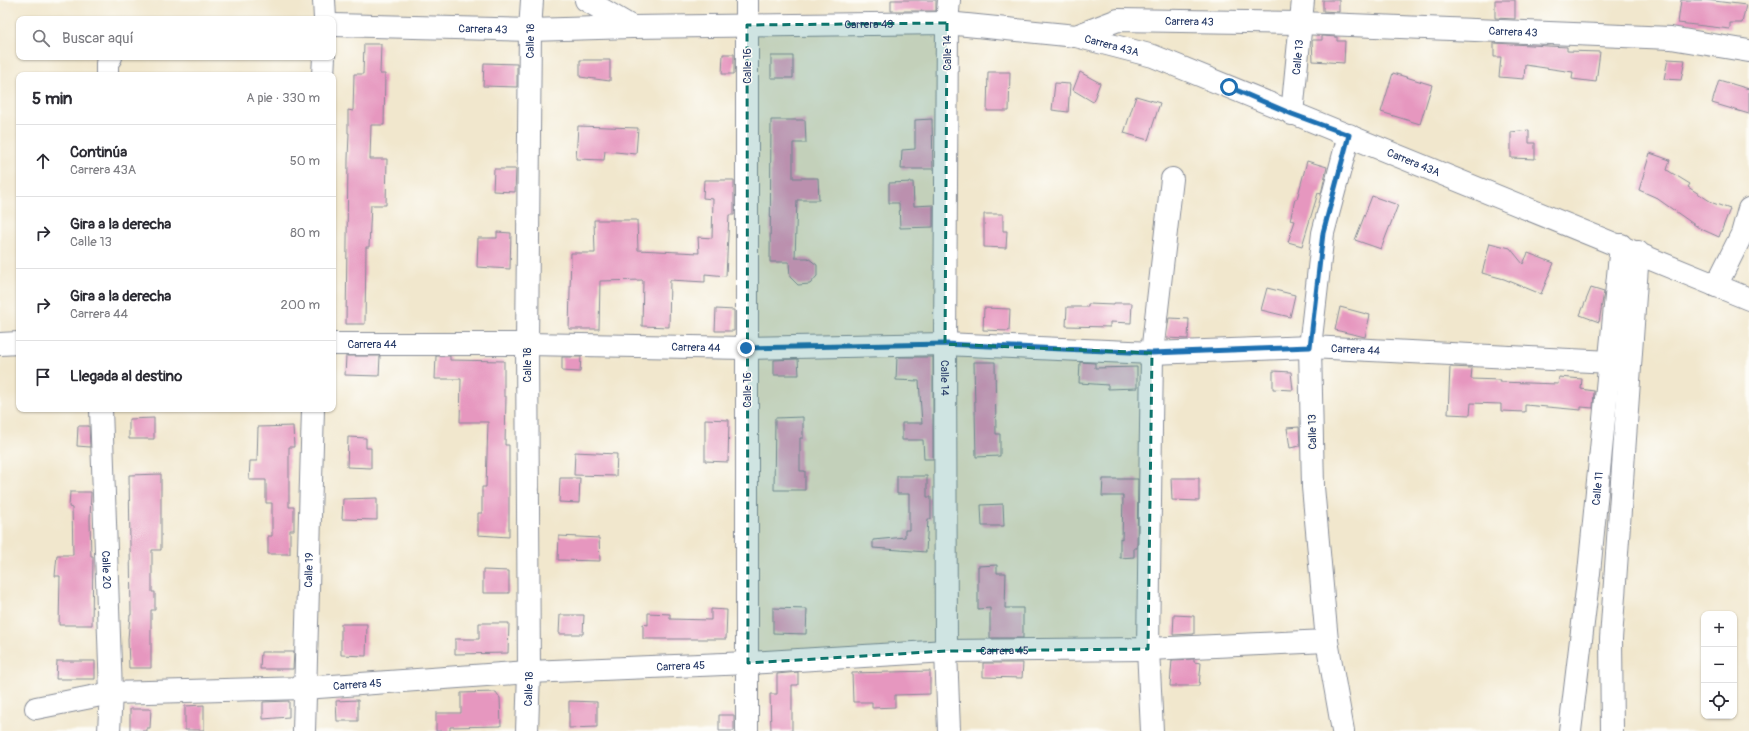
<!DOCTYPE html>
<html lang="es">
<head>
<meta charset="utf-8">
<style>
  body { margin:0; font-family:Pangolin,sans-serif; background:#f7f7f7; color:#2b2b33 }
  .controls { position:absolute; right:12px; bottom:12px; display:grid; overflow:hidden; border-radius:8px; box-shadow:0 1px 3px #0004 }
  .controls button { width:36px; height:36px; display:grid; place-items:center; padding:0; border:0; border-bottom:1px solid #e1e1e2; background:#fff; color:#2b2b33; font:20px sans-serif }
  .stop { position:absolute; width:12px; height:12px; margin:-9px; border:3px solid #1f6fb2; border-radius:50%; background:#fff }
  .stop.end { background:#1f6fb2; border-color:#fff; box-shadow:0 1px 4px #0008 }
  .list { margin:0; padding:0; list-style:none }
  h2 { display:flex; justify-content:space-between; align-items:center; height:52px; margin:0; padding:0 16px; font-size:17px }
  h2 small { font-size:13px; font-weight:400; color:#7c7c81 }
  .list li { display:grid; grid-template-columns:26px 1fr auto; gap:12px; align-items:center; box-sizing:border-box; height:72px; padding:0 16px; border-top:1px solid #e1e1e2 }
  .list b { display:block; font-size:15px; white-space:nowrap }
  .list p { margin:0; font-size:13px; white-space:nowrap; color:#7c7c81 }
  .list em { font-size:13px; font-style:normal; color:#7c7c81 }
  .icon { flex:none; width:22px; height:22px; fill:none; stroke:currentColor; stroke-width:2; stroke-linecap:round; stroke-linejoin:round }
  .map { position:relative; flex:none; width:1749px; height:731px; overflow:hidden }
  .search { position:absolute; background:#fff; box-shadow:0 1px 3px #0004; left:16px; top:16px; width:320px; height:44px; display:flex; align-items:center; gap:10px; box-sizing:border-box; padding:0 14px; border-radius:8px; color:#7c7c81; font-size:15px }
  .panel { position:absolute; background:#fff; box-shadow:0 1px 3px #0004; left:16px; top:72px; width:320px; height:340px; border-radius:8px }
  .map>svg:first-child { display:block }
  .building { fill:#e697bf }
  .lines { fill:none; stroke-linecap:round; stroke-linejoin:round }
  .minor-casing { stroke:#868b96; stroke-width:24 }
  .minor { stroke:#fff; stroke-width:22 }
  .route { stroke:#1f6fb2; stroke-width:5 }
  .marked { fill:#0f766e; fill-opacity:0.2; stroke:#0f766e; stroke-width:3; stroke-dasharray:8 5; stroke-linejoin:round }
  .labels { text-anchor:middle; stroke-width:3; stroke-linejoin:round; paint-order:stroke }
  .street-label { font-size:11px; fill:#1b2f5e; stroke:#fdfcf7 }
</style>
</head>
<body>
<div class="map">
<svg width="1749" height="731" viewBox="0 0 1749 731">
  <rect width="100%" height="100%" fill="#fdfcf7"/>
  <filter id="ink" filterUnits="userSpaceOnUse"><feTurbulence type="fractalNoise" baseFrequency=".025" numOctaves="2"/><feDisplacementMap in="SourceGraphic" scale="8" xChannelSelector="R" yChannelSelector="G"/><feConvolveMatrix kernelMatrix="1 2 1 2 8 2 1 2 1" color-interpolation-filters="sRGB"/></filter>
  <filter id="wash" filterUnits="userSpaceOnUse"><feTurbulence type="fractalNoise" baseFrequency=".012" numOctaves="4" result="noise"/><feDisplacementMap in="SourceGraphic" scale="16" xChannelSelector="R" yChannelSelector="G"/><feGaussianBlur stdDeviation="0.9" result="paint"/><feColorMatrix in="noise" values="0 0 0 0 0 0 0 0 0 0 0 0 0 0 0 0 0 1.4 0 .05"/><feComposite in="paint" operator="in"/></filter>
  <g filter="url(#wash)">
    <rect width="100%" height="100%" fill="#f1e7cd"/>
    <g id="blocks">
      <!-- building -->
      <path class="building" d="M891,0H936V11H891Z
        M1323,0H1339V12L1323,11Z
        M1495,0H1515V19L1495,18Z
        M1681,0H1706L1746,5L1742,23H1730V29L1678,23Z
        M1322,36L1337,37V41H1345L1344,63L1313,61L1312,40H1322Z
        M1494,43L1567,47V51L1600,52L1596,82L1572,79L1573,72L1525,65L1524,79L1499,77L1501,57H1494Z
        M364,44H381L380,74H385L384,125H371L370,159H387L386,205H371L369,247H366L365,324H346L348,159L349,133H348V110L353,111L354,74H363Z
        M723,54H734V74H722Z
        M771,56H793V78H771Z
        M1668,59L1685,60L1681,80L1664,79Z
        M580,60H610V81L580,77Z
        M484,63L517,64V87L483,86Z
        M988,72H1010L1009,111H987Z
        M1080,72L1100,83L1093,102L1073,90Z
        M1393,73L1432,85L1420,124L1381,112Z
        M1719,80L1749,89V114L1712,103Z
        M1055,83L1070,84L1068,112L1052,110Z
        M1136,96L1160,103L1148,140L1124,133Z
        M932,119L933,169H901L902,150L915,149V120Z
        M771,120H805L806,143H793V178H818L819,200H797L795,258H808L817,265V276L810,284L798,285L790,277L789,262H770Z
        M578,126L638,128L636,154L605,151L604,160L576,159Z
        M1529,130V143H1535V159L1511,158V132Z
        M1650,153L1670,160L1667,170L1690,184L1688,187L1713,203L1730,209L1719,237L1699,228L1655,197L1639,190Z
        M1307,161L1327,167L1321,194L1318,193L1302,246L1288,242L1295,221L1290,220L1295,199H1297Z
        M494,169H516L515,192L493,191Z
        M704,180H734V215H729L726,276L705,274V282L670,280L669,327L642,326L643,280L600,281L599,329H569L571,253H595L594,220H637L638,250L699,253L698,237L712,238L713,199L703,198Z
        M913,182L914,206L933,205V227L900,228L899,203H889V183Z
        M1372,196L1398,205L1381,249L1355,240Z
        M984,214H1003V231H1007L1006,248L984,247Z
        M497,232L511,233L510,269L477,267L478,238H497Z
        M1490,243L1510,248L1523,264L1528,253L1554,263L1541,294L1504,279L1482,273Z
        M1267,288L1295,295L1290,317L1261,310Z
        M1591,288L1604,292L1599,322L1580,315Z
        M1114,303H1132L1131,323L1110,322V327L1066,326L1067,307H1088V304L1114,305Z
        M1340,307L1370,315L1365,337L1335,330Z
        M984,308L1010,309L1009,331L983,330Z
        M716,309L734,310V331H715Z
        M1169,318L1189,319L1188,339L1166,338Z
        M346,356H380L379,376L345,375Z
        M436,356H450V360L504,361V396H506L505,445H509V537L478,535V513H482V487H486L488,422H460L461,379H435Z
        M562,357H581L580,372L562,371Z
        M897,357H933V459H924L923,440H902V423H922L919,381L896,380Z
        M798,359L799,375H774V360Z
        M974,362H995L996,434H1000V456L976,457Z
        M1080,362L1095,363V368L1137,367V388L1108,389V385L1079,383Z
        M1450,367L1472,368L1471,379L1500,380L1499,382L1558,384L1559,377L1582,379L1581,389L1594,391L1593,408L1581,407V410L1525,405V412L1501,411V404L1471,403L1470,415L1448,414Z
        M1273,371L1291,372L1293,390L1273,389Z
        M803,417V438H800V471H805V490H774L775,418Z
        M154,418V439H129V419Z
        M705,419L729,420L728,462L705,461Z
        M78,426H89L90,447L77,446Z
        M293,426L294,447H289V507H294V530H290V554H268V536H272V503H266V480H249L250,461H257L258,427Z
        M1299,427L1300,446L1290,448L1287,428Z
        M348,437L366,438V448H371V468L347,467Z
        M575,452L617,454L616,476L574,475Z
        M161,474V550H152V592H155V610H151V668H129L128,639L130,615H131L129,475Z
        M897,476H927V497H931V519H928L926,552L873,548V540L905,537V530H909V494H897Z
        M560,478H580L579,503L559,502Z
        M1171,478H1199V501L1172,500Z
        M1103,479H1138L1137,548H1134V557L1120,558V538L1122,539L1123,496H1102Z
        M70,492H91L90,520L91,556H93L92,625H59L60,576H55L57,555H73L72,508L69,507Z
        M377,498V520L342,519L343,499Z
        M1003,504L1004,526H982L981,505Z
        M559,536L599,538L600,561L558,560Z
        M997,565V573H1006L1005,608H1023V638H990V608L978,609V566Z
        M483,570L509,571V593H483Z
        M773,608L807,609L806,634L773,633Z
        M711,609L727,610L726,639H643V624L648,625V613L670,614V619L711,620Z
        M560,615H584L583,634H559Z
        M1174,615L1194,616V634L1173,635Z
        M479,623H509L508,653L455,654V639H479Z
        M341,624H367L366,656L341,655Z
        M261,652H294L293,669H260Z
        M1194,659V662L1201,663L1199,686H1170L1172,660Z
        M57,661H95V679H56Z
        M983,663H1023L1022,678L983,677Z
        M930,671V694L895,695V707L872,708V702H853L852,673Z
        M798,672V685H792V731H771L770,694H777V674Z
        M496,692L500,698L501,726L450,727V731H436V713H461V693Z
        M358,700V721H337L336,701Z
        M289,701V717L263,719V702Z
        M569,701L597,702V727L569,728Z
        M204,705V730H185V706Z
        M130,709H151L150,728H147V731H130Z
        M719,715H734V731H719Z"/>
    </g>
  </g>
  <g filter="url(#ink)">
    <use href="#blocks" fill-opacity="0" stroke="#868b96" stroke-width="1"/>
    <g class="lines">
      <defs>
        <g id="minor">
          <path d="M324,0L325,19"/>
          <path d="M586,0L632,27"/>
          <path id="s1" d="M949,0L947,23L945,344L946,651L949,731"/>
          <path id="s2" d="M333,25L530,30L632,27L947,23L1076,36L1118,20L1300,23L1671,38L1749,51"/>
          <path id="s3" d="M1076,36L1153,56L1749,299"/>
          <path d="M107,75V63L111,57"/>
          <path d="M323,75L324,57"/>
          <path id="s4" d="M1292,114L1303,0"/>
          <path d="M1716,286L1742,234L1749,209"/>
          <path d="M0,344L19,343"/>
          <path id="s5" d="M333,344H527L746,348L945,344L1152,353L1310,347L1611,362"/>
          <path id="s6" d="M101,409L111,693L109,731"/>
          <path id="s7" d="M36,708L111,693L304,688L529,672L748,663L946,651L1148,649L1327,641"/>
          <path id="s8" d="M304,731L313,409"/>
          <path id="s9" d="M527,731L529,672L527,344L530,30L532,0"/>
          <path d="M747,731V0"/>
          <path d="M1152,731L1148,649L1152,353L1172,179"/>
          <path d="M1343,731L1327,641L1313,487L1310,347L1323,233L1349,135"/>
          <path id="s10" d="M1570,731L1589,573L1621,245"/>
          <path d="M1612,731L1611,639L1638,252"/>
        </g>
      </defs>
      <!-- minor casing -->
      <use href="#minor" class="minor-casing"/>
      <!-- minor -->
      <use href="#minor" class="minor"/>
    </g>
  </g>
  <g class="lines" filter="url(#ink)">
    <!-- route -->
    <path class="route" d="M746,348L945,344L1152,353L1310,347L1323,233L1349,135L1292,114L1229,87"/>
  </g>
  <!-- marked area -->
  <path class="marked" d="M947,23L945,344L1152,353L1148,649L946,651L748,663L747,25Z"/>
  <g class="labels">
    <!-- street labels -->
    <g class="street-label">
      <text dy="4" stroke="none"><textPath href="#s2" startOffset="860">Carrera 43</textPath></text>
      <text dy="4" stroke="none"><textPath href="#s2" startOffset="536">Carrera 43</textPath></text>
      <text dy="4" stroke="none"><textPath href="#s2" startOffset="150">Carrera 43</textPath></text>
      <text dy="4" stroke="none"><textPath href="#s2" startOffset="1184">Carrera 43</textPath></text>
      <text dy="4" stroke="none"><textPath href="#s9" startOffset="690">Calle 18</textPath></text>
      <text dy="4" stroke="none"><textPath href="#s3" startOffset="37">Carrera 43A</textPath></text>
      <text transform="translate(947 53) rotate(-90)" y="4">Calle 14</text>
      <text dy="4" stroke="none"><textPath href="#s4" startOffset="57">Calle 13</textPath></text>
      <text transform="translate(747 66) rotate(-90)" y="4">Calle 16</text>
      <text dy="4" stroke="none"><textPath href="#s3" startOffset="361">Carrera 43A</textPath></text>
      <text dy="4" stroke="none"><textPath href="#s5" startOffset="39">Carrera 44</textPath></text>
      <text dy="4" stroke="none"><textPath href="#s5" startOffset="363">Carrera 44</textPath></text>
      <text dy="4" stroke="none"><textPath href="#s5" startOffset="1023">Carrera 44</textPath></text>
      <text transform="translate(527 365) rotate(-90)" y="4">Calle 18</text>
      <text dy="4" stroke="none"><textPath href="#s1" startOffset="378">Calle 14</textPath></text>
      <text transform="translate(747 390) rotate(-90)" y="4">Calle 16</text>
      <text transform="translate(1312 432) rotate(-91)" y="4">Calle 13</text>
      <text dy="4" stroke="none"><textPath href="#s10" startOffset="244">Calle 11</textPath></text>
      <text dy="4" stroke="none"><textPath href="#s6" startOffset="161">Calle 20</textPath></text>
      <text dy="4" stroke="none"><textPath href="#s8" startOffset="161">Calle 19</textPath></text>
      <text dy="4" stroke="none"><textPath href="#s7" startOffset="971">Carrera 45</textPath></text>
      <text dy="4" stroke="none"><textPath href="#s7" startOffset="647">Carrera 45</textPath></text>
      <text dy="4" stroke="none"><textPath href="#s7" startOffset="323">Carrera 45</textPath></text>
      <text dy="4" stroke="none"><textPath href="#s9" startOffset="42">Calle 18</textPath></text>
    </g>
  </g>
</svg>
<div class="controls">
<button>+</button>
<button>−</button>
<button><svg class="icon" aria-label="locate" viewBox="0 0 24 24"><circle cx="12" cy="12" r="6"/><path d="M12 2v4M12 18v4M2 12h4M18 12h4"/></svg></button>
</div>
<div class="stop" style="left:1229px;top:87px"></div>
<div class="stop end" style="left:746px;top:348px"></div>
<div class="search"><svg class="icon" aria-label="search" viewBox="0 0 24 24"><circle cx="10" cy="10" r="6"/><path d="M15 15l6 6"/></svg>Buscar aquí</div>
<section class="panel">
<h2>5 min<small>A pie · 330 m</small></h2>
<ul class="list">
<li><svg class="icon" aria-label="ahead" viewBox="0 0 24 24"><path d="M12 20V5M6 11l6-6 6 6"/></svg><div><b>Continúa</b><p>Carrera 43A</p></div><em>50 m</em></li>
<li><svg class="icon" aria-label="right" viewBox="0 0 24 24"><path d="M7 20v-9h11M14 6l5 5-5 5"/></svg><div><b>Gira a la derecha</b><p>Calle 13</p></div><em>80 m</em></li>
<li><svg class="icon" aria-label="right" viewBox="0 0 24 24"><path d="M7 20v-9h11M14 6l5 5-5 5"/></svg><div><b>Gira a la derecha</b><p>Carrera 44</p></div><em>200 m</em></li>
<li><svg class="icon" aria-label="arrive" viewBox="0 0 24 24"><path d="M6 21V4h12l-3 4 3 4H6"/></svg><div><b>Llegada al destino</b></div></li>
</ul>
</section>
</div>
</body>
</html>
